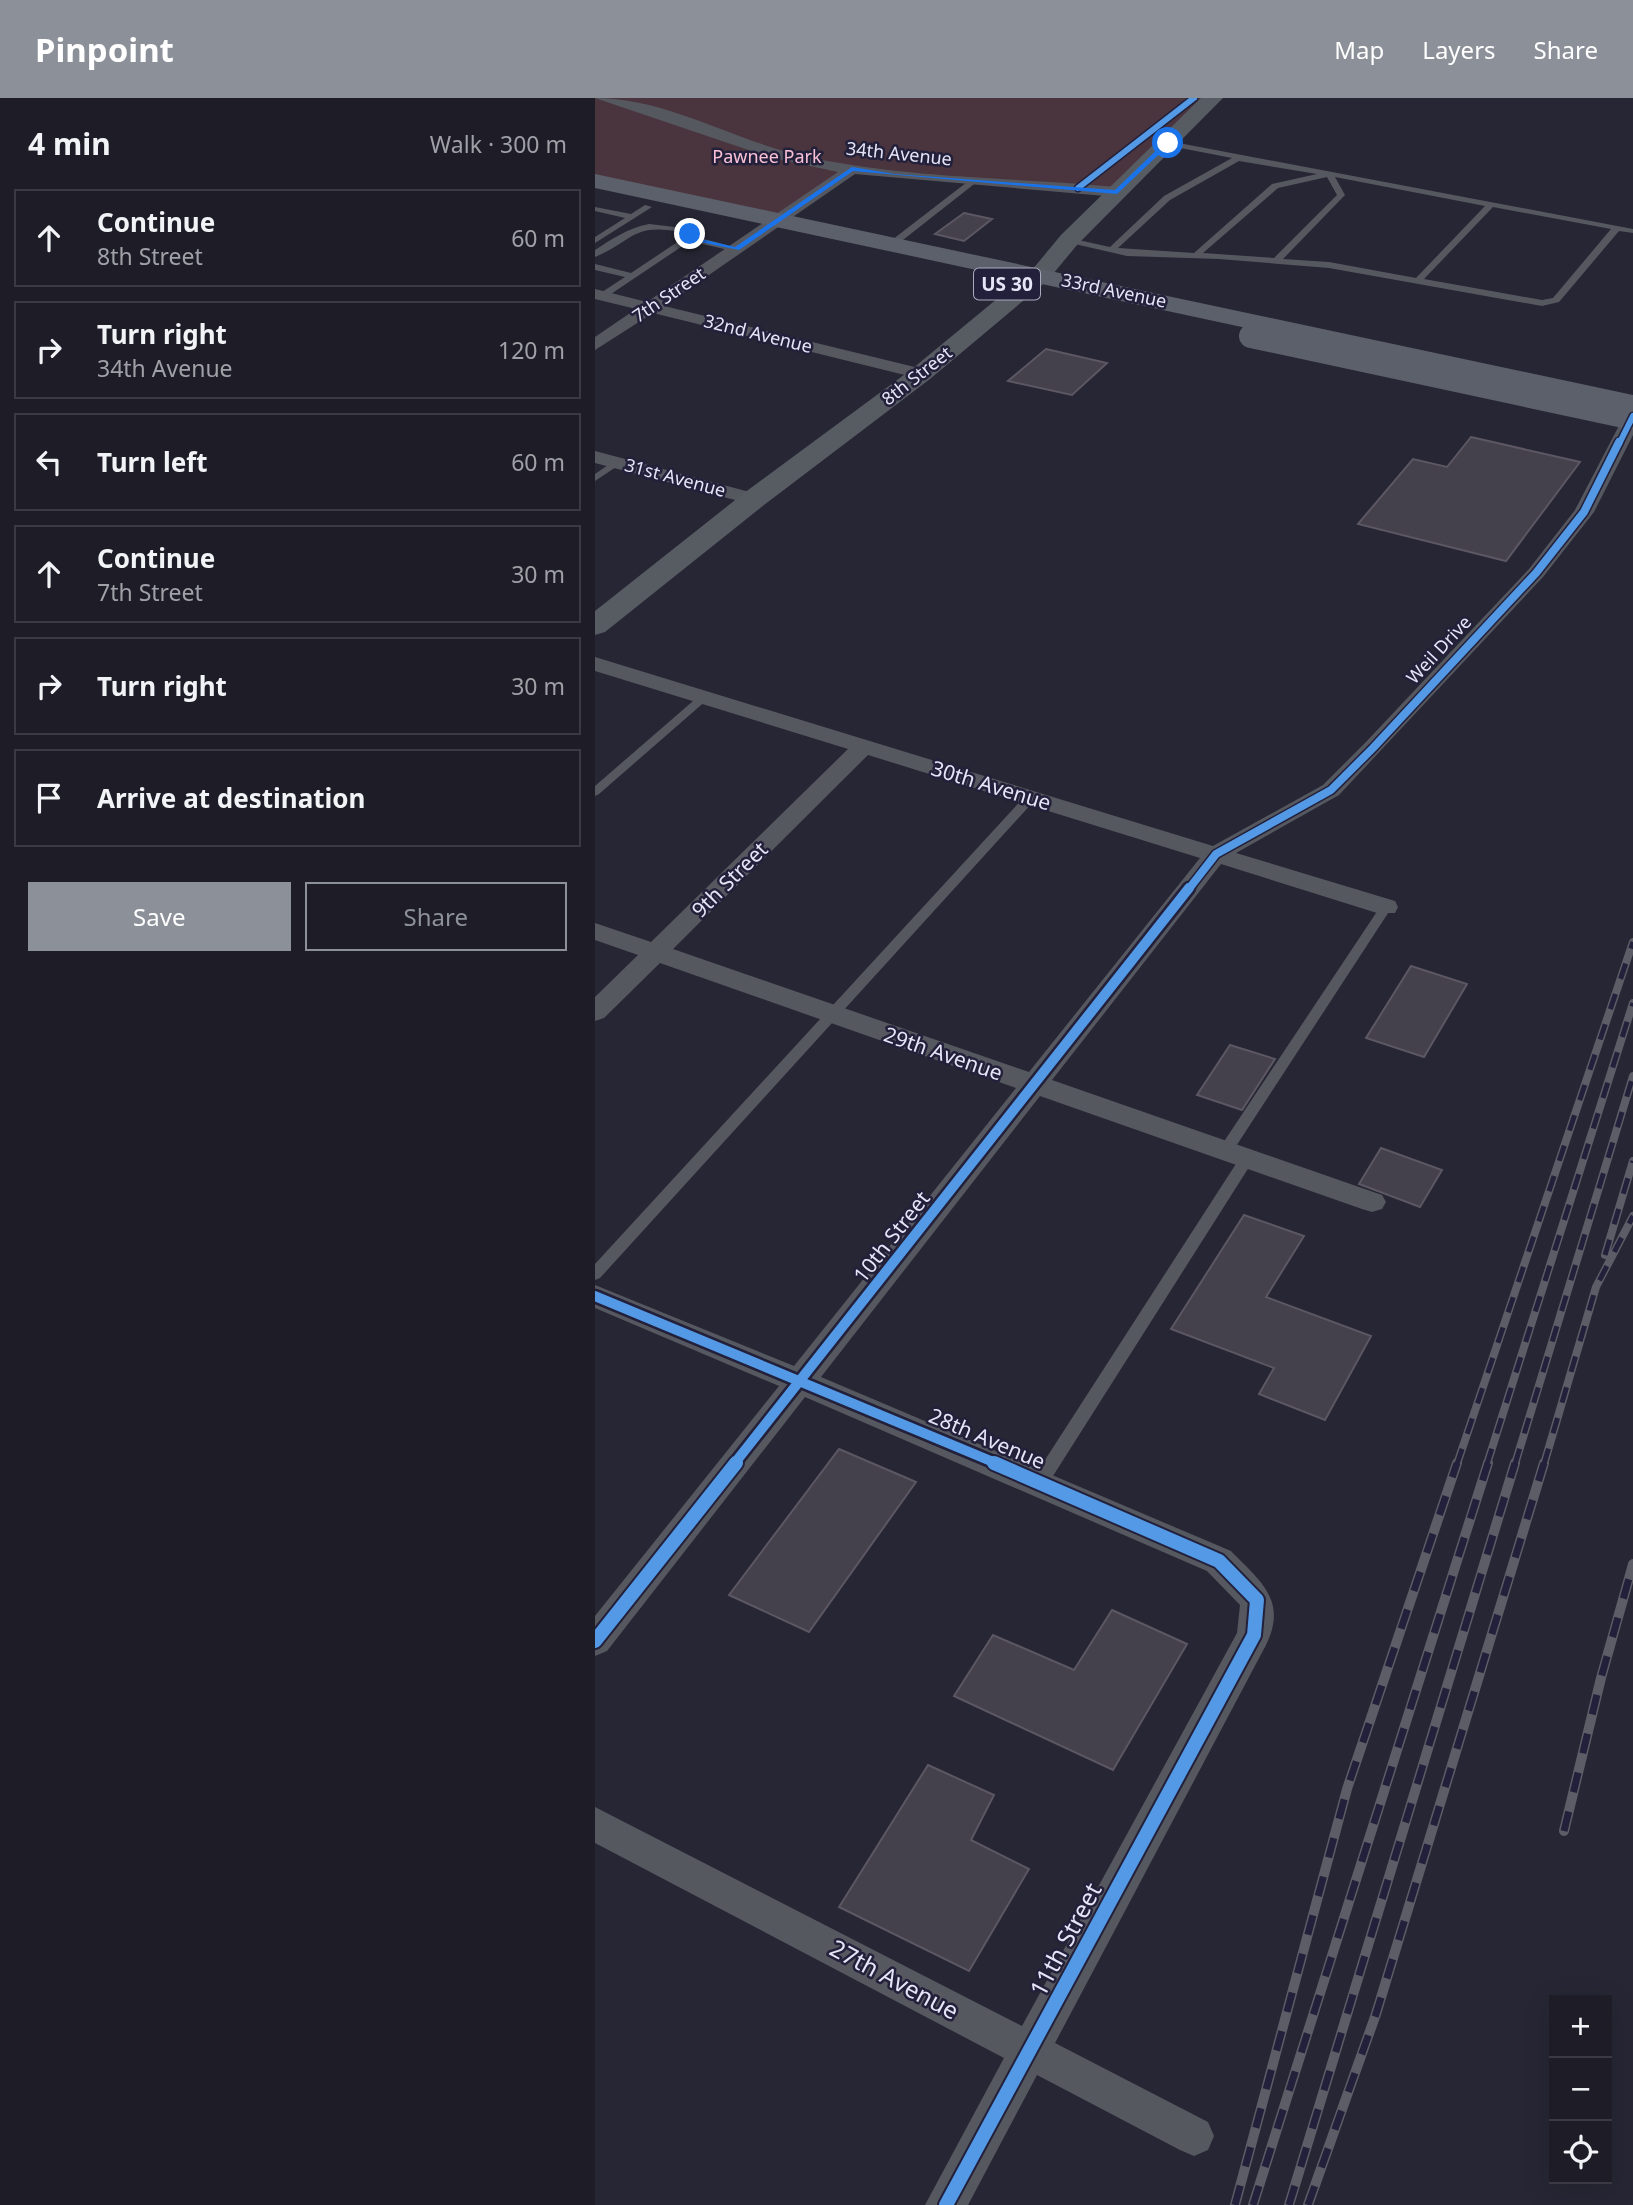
<!DOCTYPE html>
<html lang="en">
<head>
<meta charset="utf-8">
<style>
  body { margin:0; font-family:"Noto Sans",sans-serif; background:#25252f; color:#f1f3f6 }
  .controls { position:absolute; right:21px; bottom:21px; display:grid; overflow:hidden; border-radius:0px; box-shadow:0 7px 28px #0002 }
  .controls button { width:63px; height:63px; display:grid; place-items:center; padding:0; border:0; border-bottom:2px solid #3b3a44; background:#1d1c27; color:#f1f3f6; font:35px sans-serif }
  .stop { position:absolute; width:21px; height:21px; margin:-16px; border:5px solid #1a73e8; border-radius:50%; background:#fff }
  .stop.end { background:#1a73e8; border-color:#fff; box-shadow:0 2px 7px #0008 }
  .list { margin:0; padding:0; list-style:none }
  h2 { display:flex; justify-content:space-between; align-items:center; height:91px; margin:0; padding:0 28px; font-size:30px }
  h2 small { font-size:23px; font-weight:400; color:#a0a1a7 }
  .list li { display:grid; grid-template-columns:46px 1fr auto; gap:21px; align-items:center; box-sizing:border-box; height:98px; margin:0 14px 14px; padding:0 14px; border:2px solid #3b3a44; border-radius:0px }
  .list b { display:block; font-size:26px; white-space:nowrap }
  .list p { margin:0; font-size:23px; white-space:nowrap; color:#a0a1a7 }
  .list em { font-size:23px; font-style:normal; color:#a0a1a7 }
  .actions { display:flex; gap:14px; padding:21px 28px }
  .actions a { flex:1; padding:16px 0; border:2px solid #8c9099; border-radius:0px; text-align:center; font-size:24px; color:#8c9099 }
  .actions .main { background:#8c9099; color:#fff }
  .icon { flex:none; width:38px; height:38px; fill:none; stroke:currentColor; stroke-width:2; stroke-linecap:round; stroke-linejoin:round }
  .map { position:relative; flex:none; width:1038px; height:2107px; overflow:hidden }
  header { display:flex; align-items:center; gap:42px; box-sizing:border-box; height:98px; padding:0 35px; background:#8c9099; color:#fff }
  header strong { font-size:33px }
  nav { display:flex; gap:38px; margin-inline-start:auto; font-size:24px }
  main { display:flex }
  aside { flex:1; background:#1d1c27 }
  .map>svg:first-child { display:block }
  .green { fill:#4a353f }
  .building { fill:#44414c; stroke:#5c5762; stroke-width:2 }
  .lines { fill:none; stroke-linecap:round; stroke-linejoin:round }
  .lane { fill:#565860; fill-rule:evenodd }
  .street { fill:#565860; fill-rule:evenodd }
  .secondary { fill:#575c63; fill-rule:evenodd }
  .highway { fill:#5c606a; fill-rule:evenodd }
  .rail-far1-casing { stroke:#5c5d66; stroke-width:8 }
  .rail-casing { stroke:#5c5d66; stroke-width:10 }
  .rail-far1 { stroke:#22203a; stroke-width:5; stroke-dasharray:16; stroke-linecap:butt }
  .rail { stroke:#22203a; stroke-width:7; stroke-dasharray:20; stroke-linecap:butt }
  .highway-bridge { stroke:#5c606a; stroke-width:24 }
  .cycleway-far3-casing { stroke:#22203a; stroke-width:9 }
  .cycleway-far2-casing { stroke:#22203a; stroke-width:11 }
  .cycleway-far1-casing { stroke:#22203a; stroke-width:15 }
  .cycleway-casing { stroke:#22203a; stroke-width:18 }
  .cycleway-far3 { stroke:#5399e6; stroke-width:6 }
  .cycleway-far2 { stroke:#5399e6; stroke-width:8 }
  .cycleway-far1 { stroke:#5399e6; stroke-width:10 }
  .cycleway { stroke:#5399e6; stroke-width:14 }
  .route { fill:#1a73e8 }
  .labels { text-anchor:middle; stroke-width:5; stroke-linejoin:round; paint-order:stroke }
  .far-street-label { font-size:18px; fill:#e5e5f7; stroke:#22203a }
  .far-park-label { font-size:18px; fill:#fac1d6; stroke:#22203a }
  .shield { fill:#22203a; stroke:#aaaabe; stroke-width:2 }
  .shield-label { font-size:19px; font-weight:bold; fill:#e5e5f7 }
  .street-label { font-size:21px; fill:#e5e5f7; stroke:#22203a }
  .near-street-label { font-size:24px; fill:#e5e5f7; stroke:#22203a }
</style>
</head>
<body>
<header>
<strong>Pinpoint</strong>
<nav><a>Map</a><a>Layers</a><a>Share</a></nav>
</header>
<main>
<aside>
<h2>4 min<small>Walk · 300 m</small></h2>
<ul class="list">
<li><svg class="icon" aria-label="ahead" viewBox="0 0 24 24"><path d="M12 20V5M6 11l6-6 6 6"/></svg><div><b>Continue</b><p>8th Street</p></div><em>60 m</em></li>
<li><svg class="icon" aria-label="right" viewBox="0 0 24 24"><path d="M7 20v-9h11M14 6l5 5-5 5"/></svg><div><b>Turn right</b><p>34th Avenue</p></div><em>120 m</em></li>
<li><svg class="icon" aria-label="left" viewBox="0 0 24 24"><path d="M17 20v-9H6M10 6l-5 5 5 5"/></svg><div><b>Turn left</b></div><em>60 m</em></li>
<li><svg class="icon" aria-label="ahead" viewBox="0 0 24 24"><path d="M12 20V5M6 11l6-6 6 6"/></svg><div><b>Continue</b><p>7th Street</p></div><em>30 m</em></li>
<li><svg class="icon" aria-label="right" viewBox="0 0 24 24"><path d="M7 20v-9h11M14 6l5 5-5 5"/></svg><div><b>Turn right</b></div><em>30 m</em></li>
<li><svg class="icon" aria-label="arrive" viewBox="0 0 24 24"><path d="M6 21V4h12l-3 4 3 4H6"/></svg><div><b>Arrive at destination</b></div></li>
</ul>
<div class="actions"><a class="main">Save</a><a>Share</a></div>
</aside>
<div class="map">
<svg width="1038" height="2107" viewBox="0 0 1038 2107">
  <rect width="100%" height="100%" fill="#272634"/>
  <!-- green -->
  <path class="green" d="M0,0H618L522,94L257,71L184,123L0,83Z"/>
  <!-- building -->
  <path class="building" d="M369,115L397,121L369,143L340,136Z
    M451,251L512,265L477,297L413,283Z
    M876,339L985,364L911,463L763,426L818,361L852,369Z
    M816,868L872,886L829,959L771,940Z
    M635,947L680,961L647,1012L602,997Z
    M786,1050L847,1072L825,1109L764,1086Z
    M649,1117L709,1138L671,1199L776,1238L730,1322L664,1296L679,1270L576,1231Z
    M244,1351L321,1384L214,1534L134,1497Z
    M517,1512L592,1546L518,1672L359,1598L398,1537L479,1572Z
    M333,1667L399,1697L376,1742L434,1771L374,1873L244,1809Z"/>
  <g class="lines">
    <!-- lane -->
    <path class="lane" d="M573,43L1038,131V135L1024,133L964,204L947,208L734,170L624,161L532,158L471,144V140H474L515,149L569,98L637,60L570,47L569,45ZM644,63L722,76L677,86L599,155L523,150L575,102ZM732,79L742,97L679,160L608,155L683,90ZM740,79L890,108L821,180L734,164L688,161L750,97ZM898,109L1016,131L958,200L947,202L829,181Z
      M376,81L383,83L299,149H293V145Z
      M50,107L57,109L0,145V139L30,120L0,113V109L36,116Z
      M54,126L97,131L98,138L146,151L142,154L95,143L10,200H4V196L30,179L0,172V166L36,175L90,139V135C37,124 42,141 0,159V152C17,141 33,130 54,126Z
      M19,363L27,365L0,383V376Z
      M109,596L113,597V601L4,696L0,698V688L105,597Z
      M435,696L439,697V703L5,1180L0,1182V1166L431,697Z
      M791,805L797,809L634,1059H624L622,1055L624,1051L787,806Z
      M651,1057L658,1062L656,1066L451,1389L445,1391L439,1389L437,1384L439,1379L646,1058Z"/>
    <!-- street -->
    <path class="street" d="M0,0C71,0 136,41 204,57C308,81 417,79 522,89L530,94L522,99L260,76L69,208L332,272L335,276L332,280L326,281L58,215L0,252V239L41,211L0,201V191L52,204L243,74L174,59Z
      M1038,312V337L999,414L948,479L744,697L641,755L800,803L803,809L800,815H782L626,766L457,982L787,1097L791,1104L787,1111L777,1114L767,1111L445,998L226,1279L636,1453C665,1483 693,1502 671,1547L460,1945L613,2024L619,2038L613,2052L599,2058L585,2052L442,1977L373,2107H330L409,1960L0,1745V1709L427,1928L642,1535L645,1507L612,1473L210,1299L12,1553L0,1558V1518L184,1288L0,1210V1187L199,1268L421,990L65,865L9,920L0,923V899L43,857L0,842V825L56,844L253,651L0,573V559L618,748L728,687L770,645L934,471L980,412L1029,318ZM273,657L605,760L434,974L78,851Z
      M0,353L166,397L169,401L159,407L0,365Z"/>
    <!-- secondary -->
    <path class="secondary" d="M606,0H628L482,147L453,182L335,281L169,407L10,534L0,537V513L149,395L317,271L437,172L466,137Z"/>
    <!-- highway -->
    <path class="highway" d="M0,76L1038,297V313L0,90Z"/>
    <defs>
      <path id="rail-far1" d="M1010,1157L1038,1063
        M862,1366L1038,844
        M892,1366L1038,905
        M920,1366L1038,978
        M949,1366L1001,1189L1038,1118"/>
      <path id="rail" d="M969,1733L1006,1580L1038,1466
        M640,2107L752,1691L862,1365
        M658,2107L893,1365
        M694,2107L920,1365
        M713,2107L781,1916L949,1365"/>
    </defs>
    <!-- rail-far1 casing -->
    <use href="#rail-far1" class="rail-far1-casing"/>
    <!-- rail casing -->
    <use href="#rail" class="rail-casing"/>
    <!-- rail-far1 -->
    <use href="#rail-far1" class="rail-far1"/>
    <!-- rail -->
    <use href="#rail" class="rail"/>
    <!-- highway-bridge -->
    <path class="highway-bridge" d="M656,238L1038,320"/>
    <defs>
      <path id="cycleway-far3" d="M483,90L599,0
        M1024,346L1038,318"/>
      <path id="cycleway-far2" d="M593,792L621,756L736,692L778,650L941,475L989,414L1024,344"/>
      <path id="cycleway-far1" d="M0,1198L403,1366
        M139,1366L594,790"/>
      <path id="cycleway" d="M0,1543L141,1365
        M351,2107L659,1537L662,1502L624,1463L399,1365"/>
    </defs>
    <!-- cycleway-far3 casing -->
    <use href="#cycleway-far3" class="cycleway-far3-casing"/>
    <!-- cycleway-far2 casing -->
    <use href="#cycleway-far2" class="cycleway-far2-casing"/>
    <!-- cycleway-far1 casing -->
    <use href="#cycleway-far1" class="cycleway-far1-casing"/>
    <!-- cycleway casing -->
    <use href="#cycleway" class="cycleway-casing"/>
    <!-- cycleway-far3 -->
    <use href="#cycleway-far3" class="cycleway-far3"/>
    <!-- cycleway-far2 -->
    <use href="#cycleway-far2" class="cycleway-far2"/>
    <!-- cycleway-far1 -->
    <use href="#cycleway-far1" class="cycleway-far1"/>
    <!-- cycleway -->
    <use href="#cycleway" class="cycleway"/>
  </g>
  <!-- route -->
  <path class="route" d="M571,43L576,45L522,96L258,73L144,152L91,141L95,134L98,139L140,149L257,69L300,76L520,92Z"/>
  <g class="labels">
    <!-- far-street labels -->
    <g class="far-street-label">
      <text transform="translate(304 56) rotate(6)" y="6">34th Avenue</text>
      <text transform="translate(519 193) rotate(12)" y="6">33rd Avenue</text>
      <text transform="translate(74 197) rotate(-34)" y="6">7th Street</text>
      <text transform="translate(163 236) rotate(14)" y="6">32nd Avenue</text>
      <text transform="translate(322 278) rotate(-38)" y="6">8th Street</text>
      <text transform="translate(80 380) rotate(15)" y="6">31st Avenue</text>
      <text transform="translate(844 552) rotate(-47)" y="6">Weil Drive</text>
    </g>
    <!-- far-park labels -->
    <g class="far-park-label">
      <text x="172" y="65">Pawnee Park</text>
    </g>
    <!-- shield labels -->
    <rect class="shield" x="379" y="170.5" width="66" height="31" rx="5"/>
    <g class="shield-label">
      <text x="412" y="193">US 30</text>
    </g>
    <!-- street labels -->
    <g class="street-label">
      <text transform="translate(396 688) rotate(17)" y="7">30th Avenue</text>
      <text transform="translate(135 782) rotate(-45)" y="7">9th Street</text>
      <text transform="translate(348 956) rotate(19)" y="7">29th Avenue</text>
      <text transform="translate(297 1139) rotate(-52)" y="7">10th Street</text>
      <text transform="translate(392 1341) rotate(23)" y="7">28th Avenue</text>
    </g>
    <!-- near-street labels -->
    <g class="near-street-label">
      <text transform="translate(471 1842) rotate(-62)" y="8">11th Street</text>
      <text transform="translate(299 1882) rotate(28)" y="8">27th Avenue</text>
    </g>
  </g>
</svg>
<div class="controls">
<button>+</button>
<button>−</button>
<button><svg class="icon" aria-label="locate" viewBox="0 0 24 24"><circle cx="12" cy="12" r="6"/><path d="M12 2v4M12 18v4M2 12h4M18 12h4"/></svg></button>
</div>
<div class="stop" style="left:573px;top:45px"></div>
<div class="stop end" style="left:95px;top:136px"></div>
</div>
</main>
</body>
</html>
